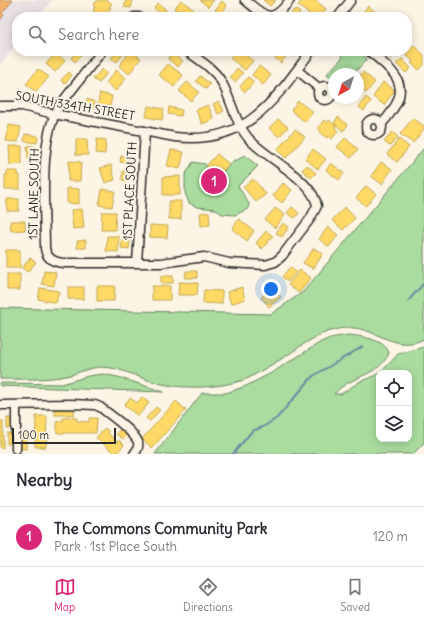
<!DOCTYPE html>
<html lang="en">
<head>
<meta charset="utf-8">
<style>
  body { margin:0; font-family:Delius,sans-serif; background:#f7f7f7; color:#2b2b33 }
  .controls { position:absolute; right:12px; bottom:12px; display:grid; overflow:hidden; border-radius:8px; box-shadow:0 2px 10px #0003 }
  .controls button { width:36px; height:36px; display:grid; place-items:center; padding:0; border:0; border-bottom:1px solid #e1e1e2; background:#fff; color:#2b2b33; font:20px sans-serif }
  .compass { position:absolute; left:328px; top:68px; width:36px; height:36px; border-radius:50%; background:#fff; box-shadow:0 2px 10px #0003; rotate:219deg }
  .scale { position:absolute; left:12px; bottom:10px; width:104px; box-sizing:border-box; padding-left:4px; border:2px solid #2b2b2b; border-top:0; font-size:11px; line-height:14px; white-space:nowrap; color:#2b2b2b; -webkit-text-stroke:3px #fcf5e5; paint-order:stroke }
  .you { position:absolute; left:271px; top:289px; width:14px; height:14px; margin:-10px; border:3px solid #fff; border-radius:50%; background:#1a73e8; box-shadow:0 0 0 6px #1a73e833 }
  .badge { display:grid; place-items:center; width:26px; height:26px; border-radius:50%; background:#db2777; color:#fff; font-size:13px; font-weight:700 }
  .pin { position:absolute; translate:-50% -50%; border:2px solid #fff; box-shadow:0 1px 4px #0006 }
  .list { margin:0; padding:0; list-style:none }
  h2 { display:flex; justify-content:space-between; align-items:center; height:52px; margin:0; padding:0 16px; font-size:17px }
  h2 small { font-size:13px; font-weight:400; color:#7c7c81 }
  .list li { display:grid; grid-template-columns:26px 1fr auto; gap:12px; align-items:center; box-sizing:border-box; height:60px; padding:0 16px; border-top:1px solid #e1e1e2 }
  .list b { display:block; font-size:15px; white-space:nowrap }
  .list p { margin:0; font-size:13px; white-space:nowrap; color:#7c7c81 }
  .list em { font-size:13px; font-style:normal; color:#7c7c81 }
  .icon { flex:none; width:22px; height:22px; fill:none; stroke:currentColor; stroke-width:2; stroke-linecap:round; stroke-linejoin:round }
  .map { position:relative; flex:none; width:424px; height:454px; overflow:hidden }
  .search { position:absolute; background:#fff; box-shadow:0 2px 10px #0003; left:12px; right:12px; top:12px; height:44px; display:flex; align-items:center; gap:10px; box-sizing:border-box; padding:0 14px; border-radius:16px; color:#7c7c81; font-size:15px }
  .sheet { height:112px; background:#fff }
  nav { display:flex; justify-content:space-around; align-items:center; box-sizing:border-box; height:56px; border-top:1px solid #e1e1e2; background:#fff; font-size:11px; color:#7c7c81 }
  nav a { display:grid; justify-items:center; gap:2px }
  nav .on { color:#db2777 }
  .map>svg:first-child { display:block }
  .built { fill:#e8e0e3 }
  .green { fill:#a9dc9e; stroke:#6a8464; fill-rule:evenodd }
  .homes { fill:#ffd966; stroke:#bfa554 }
  .health { fill:#f6b26b; stroke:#b98a58 }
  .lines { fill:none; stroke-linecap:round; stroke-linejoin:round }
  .stream { stroke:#6e8aa5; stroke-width:2 }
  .minor-casing { stroke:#2b2b2b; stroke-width:11 }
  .minor { stroke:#fcf5e5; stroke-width:8 }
  .labels { text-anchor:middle; stroke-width:4; stroke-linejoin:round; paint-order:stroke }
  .street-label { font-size:12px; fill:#2b2b2b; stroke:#fcf5e5 }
</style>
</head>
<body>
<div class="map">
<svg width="424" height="454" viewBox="0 0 424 454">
  <rect width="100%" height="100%" fill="#fcf5e5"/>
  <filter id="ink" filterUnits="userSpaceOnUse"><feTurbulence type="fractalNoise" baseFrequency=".025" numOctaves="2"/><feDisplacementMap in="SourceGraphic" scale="8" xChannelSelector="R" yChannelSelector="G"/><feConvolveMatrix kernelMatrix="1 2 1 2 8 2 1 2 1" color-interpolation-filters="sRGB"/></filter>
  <g filter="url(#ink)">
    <!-- built -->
    <path class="built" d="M0,0H52L38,17H17V44L0,65Z"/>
    <!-- green -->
    <path class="green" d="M337,51H359L367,59L353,74H334V80L327,74L343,57Z
      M424,148V339C394,354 375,325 345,328C321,330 303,345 283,358C272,365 260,371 249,378C224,388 184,390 158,383C138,378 121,367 100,367C87,368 74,375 61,377C41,380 20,379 0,379V308L271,314L303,292Z
      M244,155L258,166L238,186L249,204L248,209L235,215L222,214L215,209L197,207L189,203L185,193V175L193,162L205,164L218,177L234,160H238Z
      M348,335C360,336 385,339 389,353C379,377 350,375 334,394H341L359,382L376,375L387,366L398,354L424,347V443L413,454H155L202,393H226L246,386L273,372L321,342L330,338ZM379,373H409V439H379Z
      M102,374L118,377L164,392L0,386V383L62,384L88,376Z"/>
    <!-- homes -->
    <path class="homes" d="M98,0L100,2L101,0H107L112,4L109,7L111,8L105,15L103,14L100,17L93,10L95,7L93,5Z
      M126,0H133L131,8L124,7Z
      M181,0L194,10L188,17H183L174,9Z
      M200,0H214L208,7Z
      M263,0H276L270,6Z
      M302,0H315L326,9L320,17H314L298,6Z
      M222,1L227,6L220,14L215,10Z
      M158,3L166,10L162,15L154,8Z
      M368,6L382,17L360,16Z
      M295,9L300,13L297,17H288Z
      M414,45L424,55V65L419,70L411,63L413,61L405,54Z
      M77,51L82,54L75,62L71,58Z
      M117,51H123L125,52L117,62L111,58Z
      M130,51L141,58L129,74L119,66Z
      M236,51H241L253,61L245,70L230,58Z
      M271,51H290L281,63L269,53Z
      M382,51H392L396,54L391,59Z
      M56,53L65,61L55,72L46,64Z
      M172,53L183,61L178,67L168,59Z
      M402,59L411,68L406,73L396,64Z
      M168,64L183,75L174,87L159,75Z
      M259,66L271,75L263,85L252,75Z
      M237,68L243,73L235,82L230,78Z
      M38,69L49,77L36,92L26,84Z
      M102,69L107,73L99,83L93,79Z
      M116,70L126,78L116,91L106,83Z
      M69,72L72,75L65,84L61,80Z
      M363,72L375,82L366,93L358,86V78Z
      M200,76L210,84L206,89L196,81Z
      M248,77L254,82L245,92L240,87Z
      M187,82L199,92L191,101L179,91Z
      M383,82L395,90L384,105L373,97Z
      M100,93L112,96L109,111L97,108Z
      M366,97L371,101L364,111L359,107Z
      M87,99L95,102L93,108L85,105Z
      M219,101L224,111L218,114L213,104Z
      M298,101L313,112L305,122L291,110Z
      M208,105L214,119L202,124L196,110Z
      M148,106L164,109L162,120L146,117Z
      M169,107L182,110L181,116L168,114Z
      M338,117L348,125L343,131L334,123Z
      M413,118L424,126V129L413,143L400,134Z
      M278,119L288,127L279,137L269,128Z
      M324,120L327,123L329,120L336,126L335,128L338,131L332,139L328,136L327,138L320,133L321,131L318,128Z
      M9,125L21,127L18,142L6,141Z
      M295,129L305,137L286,158L277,150Z
      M392,132L398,137L390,146L384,142Z
      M25,134L38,136L37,143L24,141Z
      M345,138L358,149L351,158L337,147Z
      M76,139H87L88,155H76Z
      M97,139L106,140L105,154L96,153Z
      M399,139L409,147L397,162L387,154Z
      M9,146H22V164L10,165Z
      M27,146H34V158L28,159Z
      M313,149L326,159L318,169L305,159Z
      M171,150L184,152L180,169L167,166Z
      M217,154L229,164L219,176L206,166Z
      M121,156L131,157L130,163L120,162Z
      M69,161L81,162L80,181H68Z
      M381,162L392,169L382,184L371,176Z
      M331,163L344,173L339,180L326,170Z
      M111,165L115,180L105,183L100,168Z
      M307,165L316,173L311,178L302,170Z
      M7,171H18V175H20V189H5V175H7Z
      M123,171L131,173L130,181L122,180Z
      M180,176V195H163V177Z
      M253,179L266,194L256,202L243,187Z
      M283,183L292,190L282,203L273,196Z
      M366,186L376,194L366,206L356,198Z
      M67,188L79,189V204L67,203Z
      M102,189L115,191L112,207L99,205Z
      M7,199H19V211H7Z
      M169,201H181V219H169Z
      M292,207L299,213L295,218L287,213Z
      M345,207L355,218L343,230L332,220Z
      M275,208L285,215L275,228L265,220Z
      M82,209L84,228L73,229L71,210Z
      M102,212H116L115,230H101Z
      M209,212L210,225L201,226L200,213Z
      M239,219L254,231L247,241L232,229Z
      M10,221H25V230L11,231Z
      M283,223L289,227L282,237L276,233Z
      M150,225L168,226L167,238L150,237Z
      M328,227L338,235L329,247L319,239Z
      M266,231L273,236L262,249L256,243Z
      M107,236H119L118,252L106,251Z
      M122,239L130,240L129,249L121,248Z
      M86,240V248H77V241Z
      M314,248L323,254L313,269L303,263Z
      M6,250H20V268H6Z
      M30,258L36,262L28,272L22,268Z
      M290,267L296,272L288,282L282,277Z
      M300,270L311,278L299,293L288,285Z
      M44,271L56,272L54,286L42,284Z
      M186,271H197V278H185Z
      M7,274H20V290H7Z
      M161,276H173V283H161Z
      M179,282L198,283L197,295H178Z
      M97,286H115L114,301H97Z
      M152,286H170V300H152Z
      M68,287H84V299H68Z
      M242,287L245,299L231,304L227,292Z
      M40,288L59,291L56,303L38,299Z
      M273,288L281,297L269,307L261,297Z
      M204,290L222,291V304L203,303Z
      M142,397L149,403L138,416L124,405L130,398L137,403Z
      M176,401L186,410L152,448L142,439Z
      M156,407L160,410L150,421L146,418Z
      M55,409H74V415H55Z
      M36,416H47L46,447H35Z
      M7,418H12V428L7,429Z
      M63,418H77V421L89,422V418H97L96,433H57V421H63Z
      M0,421H3V448L0,447Z
      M105,428L109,432L108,433L117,442L119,440L124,445L116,454H115L96,438Z
      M121,428L127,434L123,439L116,434Z
      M7,433H13L12,444H7Z
      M19,433H26V449H20Z"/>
    <!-- health -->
    <path class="health" d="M0,0H13L2,13L4,15L0,20Z"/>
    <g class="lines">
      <!-- stream -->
      <path class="stream" d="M409,300L424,283
        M233,454L252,431L263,427L277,418L313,376L362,347"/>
      <defs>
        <path id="minor" d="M245,0C266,17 271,25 290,0
          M134,17H139
          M338,17L351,0
          M102,51L60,105C38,138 45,208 45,248C46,258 53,262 63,263H161L204,257L229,263L265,265L275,262L282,256L310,219L317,206C314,181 268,159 251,141C235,125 232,100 221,81C213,68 199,60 187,51
          M369,51C388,67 412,82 393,109C390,114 386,120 381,124
          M297,70L320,89
          M318 93a7 7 0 1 1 14 0a7 7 0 1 1-14 0Z
          M0,106H22L54,114L175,137C245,146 274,101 311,51
          M366 127a8 8 0 1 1 16 0a8 8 0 1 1-16 0Z
          M137,263L145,131
          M0,405L71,404L95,405L100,407C110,415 133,430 138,442C139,447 137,451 134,454
          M16,405V449"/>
      </defs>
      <!-- minor casing -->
      <use href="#minor" class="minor-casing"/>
      <!-- minor -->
      <use href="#minor" class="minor"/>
    </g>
  </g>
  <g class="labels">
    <!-- street labels -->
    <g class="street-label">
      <text transform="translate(75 106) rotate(10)" y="4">SOUTH 334TH STREET</text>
      <text transform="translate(130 191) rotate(-87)" y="4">1ST PLACE SOUTH</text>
      <text transform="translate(34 194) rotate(-89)" y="4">1ST LANE SOUTH</text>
    </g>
  </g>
</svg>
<div class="controls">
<button><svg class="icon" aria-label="locate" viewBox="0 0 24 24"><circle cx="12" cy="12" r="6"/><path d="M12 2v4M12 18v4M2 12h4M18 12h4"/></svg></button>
<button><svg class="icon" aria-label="layers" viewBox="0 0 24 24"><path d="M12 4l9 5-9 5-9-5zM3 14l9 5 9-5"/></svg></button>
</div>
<svg class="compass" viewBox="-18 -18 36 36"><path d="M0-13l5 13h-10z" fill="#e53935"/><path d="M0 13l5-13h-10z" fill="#7c7c81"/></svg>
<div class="scale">100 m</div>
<div class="you"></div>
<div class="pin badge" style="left:214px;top:181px">1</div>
<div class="search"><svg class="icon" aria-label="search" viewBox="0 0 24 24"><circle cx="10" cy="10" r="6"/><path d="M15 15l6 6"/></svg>Search here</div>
</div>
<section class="sheet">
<h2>Nearby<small></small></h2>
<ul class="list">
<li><span class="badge">1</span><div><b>The Commons Community Park</b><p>Park · 1st Place South</p></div><em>120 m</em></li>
</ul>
</section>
<nav>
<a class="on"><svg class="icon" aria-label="map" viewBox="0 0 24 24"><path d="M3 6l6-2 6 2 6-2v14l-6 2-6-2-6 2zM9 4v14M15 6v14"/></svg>Map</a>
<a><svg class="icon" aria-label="directions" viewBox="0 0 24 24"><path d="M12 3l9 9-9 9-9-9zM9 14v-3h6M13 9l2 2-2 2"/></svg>Directions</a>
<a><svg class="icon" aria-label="saved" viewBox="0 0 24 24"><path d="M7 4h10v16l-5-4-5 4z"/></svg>Saved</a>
</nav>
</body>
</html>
